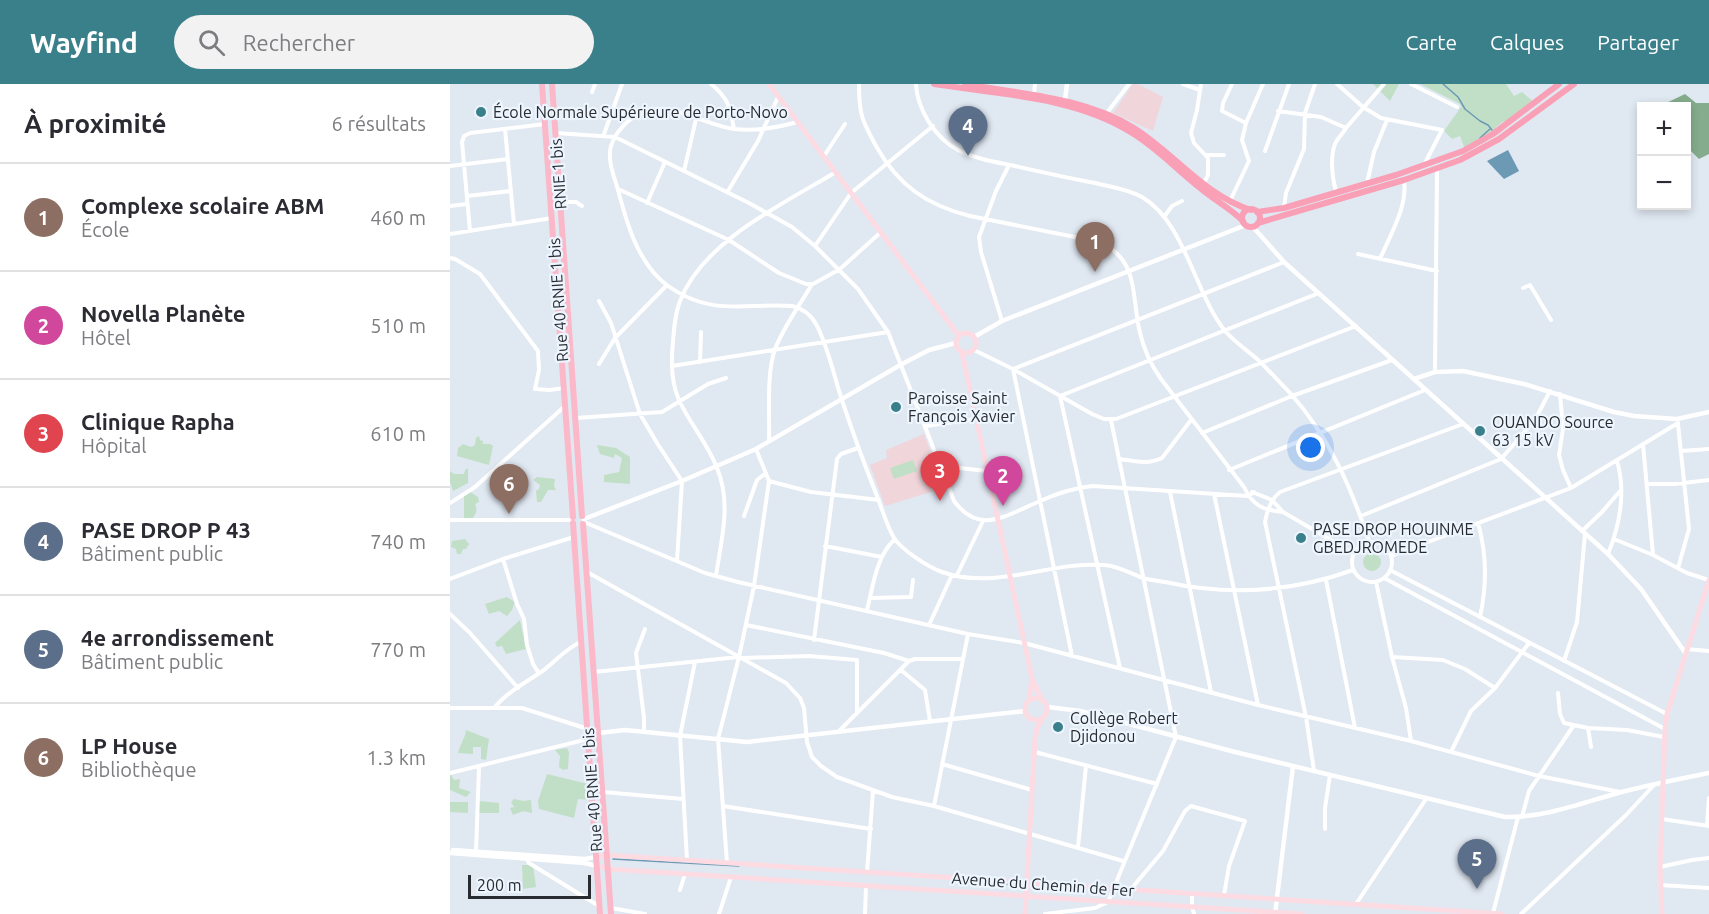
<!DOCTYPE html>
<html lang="fr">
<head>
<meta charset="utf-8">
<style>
  body { margin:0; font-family:Ubuntu,sans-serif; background:#f2f2f3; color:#2b2b33 }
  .controls { position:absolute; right:18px; top:18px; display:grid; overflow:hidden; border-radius:0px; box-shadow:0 3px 9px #0003 }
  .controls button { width:54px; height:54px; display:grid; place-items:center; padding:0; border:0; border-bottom:2px solid #e1e1e2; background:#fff; color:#2b2b33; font:30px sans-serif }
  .scale { position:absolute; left:18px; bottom:15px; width:123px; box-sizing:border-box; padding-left:6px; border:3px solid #282b2f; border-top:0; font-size:16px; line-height:21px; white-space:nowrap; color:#282b2f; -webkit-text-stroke:4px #edf5ff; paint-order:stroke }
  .you { position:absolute; left:861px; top:364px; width:21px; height:21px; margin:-15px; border:4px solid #fff; border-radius:50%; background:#1a73e8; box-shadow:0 0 0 9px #1a73e833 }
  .badge { display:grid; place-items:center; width:39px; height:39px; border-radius:50%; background:#3a808b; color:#fff; font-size:20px; font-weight:700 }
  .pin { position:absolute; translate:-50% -50px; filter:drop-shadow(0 2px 3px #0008) }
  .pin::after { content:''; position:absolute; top:32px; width:21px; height:18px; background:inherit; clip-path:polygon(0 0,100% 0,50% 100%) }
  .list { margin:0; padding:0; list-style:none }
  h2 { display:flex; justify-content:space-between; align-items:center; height:78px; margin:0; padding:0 24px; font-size:26px }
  h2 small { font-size:20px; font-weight:400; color:#7c7c81 }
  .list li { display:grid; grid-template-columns:39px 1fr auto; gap:18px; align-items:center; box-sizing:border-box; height:108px; padding:0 24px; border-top:2px solid #e1e1e2 }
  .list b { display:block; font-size:22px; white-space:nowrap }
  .list p { margin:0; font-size:20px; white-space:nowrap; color:#7c7c81 }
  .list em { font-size:20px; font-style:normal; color:#7c7c81 }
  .icon { flex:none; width:33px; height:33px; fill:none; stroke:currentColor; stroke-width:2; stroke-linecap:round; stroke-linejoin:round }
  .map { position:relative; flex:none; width:1259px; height:830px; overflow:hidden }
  header { display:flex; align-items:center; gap:36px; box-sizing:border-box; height:84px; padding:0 30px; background:#3a808b; color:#fff }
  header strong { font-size:28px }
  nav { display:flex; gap:33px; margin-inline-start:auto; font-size:21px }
  .search { width:420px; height:54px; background:#f2f2f3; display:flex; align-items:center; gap:15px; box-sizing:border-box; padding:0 21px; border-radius:33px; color:#7c7c81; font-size:22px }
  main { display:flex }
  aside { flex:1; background:#fff }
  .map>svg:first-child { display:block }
  .education { fill:#f0d5db }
  .green { fill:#c1dfc6 }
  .forest { fill:#85ad8d }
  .water { fill:#6c99b4 }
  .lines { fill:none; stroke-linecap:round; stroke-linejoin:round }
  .stream { stroke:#6c99b4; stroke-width:1.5 }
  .minor { stroke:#fff; stroke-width:4 }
  .tertiary { stroke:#fff; stroke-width:4.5 }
  .secondary { stroke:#fddbe3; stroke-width:5 }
  .primary { stroke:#fbb8c8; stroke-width:6 }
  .trunk { stroke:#faa0b6; stroke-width:6 }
  .poi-dot { fill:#3a808b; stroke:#edf5ff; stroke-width:2 }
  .labels { text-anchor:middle; stroke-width:4.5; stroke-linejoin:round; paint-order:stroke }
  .poi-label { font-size:16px; fill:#282b2f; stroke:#edf5ff; text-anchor:start }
  .street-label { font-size:16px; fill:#282b2f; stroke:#edf5ff }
</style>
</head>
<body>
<header>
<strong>Wayfind</strong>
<div class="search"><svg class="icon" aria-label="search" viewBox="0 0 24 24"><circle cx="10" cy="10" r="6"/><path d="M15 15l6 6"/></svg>Rechercher</div>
<nav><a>Carte</a><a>Calques</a><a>Partager</a></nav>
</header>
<main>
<aside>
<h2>À proximité<small>6 résultats</small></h2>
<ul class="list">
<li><span class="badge" style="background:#8d6e63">1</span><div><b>Complexe scolaire ABM</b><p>École</p></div><em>460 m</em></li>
<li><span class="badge" style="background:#d1479c">2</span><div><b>Novella Planète</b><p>Hôtel</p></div><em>510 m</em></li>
<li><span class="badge" style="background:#e0444e">3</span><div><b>Clinique Rapha</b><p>Hôpital</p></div><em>610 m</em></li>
<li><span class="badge" style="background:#5c6f8a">4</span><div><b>PASE DROP P 43</b><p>Bâtiment public</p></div><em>740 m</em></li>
<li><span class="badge" style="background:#5c6f8a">5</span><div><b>4e arrondissement</b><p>Bâtiment public</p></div><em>770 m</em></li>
<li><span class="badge" style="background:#8d6e63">6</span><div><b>LP House</b><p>Bibliothèque</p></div><em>1.3 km</em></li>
</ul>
</aside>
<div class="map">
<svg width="1259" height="830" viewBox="0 0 1259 830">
  <rect width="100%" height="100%" fill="#e0e8f2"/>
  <!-- education -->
  <path class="education" d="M683,0H688L713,13L703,47L663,29Z
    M474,350L494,404L435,422L420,381L437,374L436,366Z"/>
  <!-- green -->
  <path class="green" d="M923,0H949L940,17Z
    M970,0H1056L1064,12L1072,8L1085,19L1060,40L1054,37L1046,43L1048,48L1035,58L1016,68L1010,52L1002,55L994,47L1011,23L1010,20Z
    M29,352L30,356L33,357V360H40L43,362L39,381L7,372L8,364L13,360L21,363L25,361L26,354Z
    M147,361L166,364L180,373V400L154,398V391L169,388L172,374L165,370L164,374L150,370Z
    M463,376L467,387L444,395L440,384Z
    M18,384V399L3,407L0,398V387L4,390H14L15,386Z
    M87,393L105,395L104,402L106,406H98L91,418H87L86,407L89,405L90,401L83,396Z
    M20,408L28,413L29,418L25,420C28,427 26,430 21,436H14V412Z
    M15,455L19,460L16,465H13L11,470H7L6,465L1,463L2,457Z
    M913 478a9 9 0 1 1 18 0a9 9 0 1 1-18 0Z
    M57,513L65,518L62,526L57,532L49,527L39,530L35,520Z
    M70,536L76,565L56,570L52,562L47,563L45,559Z
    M16,646L39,655L36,676L31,675V663H23V670L8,669C10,660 15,655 16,646Z
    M117,664L119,668L118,685L113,686L109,683L110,672L105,666Z
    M0,689L4,696L10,695L9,704L21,708L16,713L0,706Z
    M97,690L138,700L139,716L128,715L124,734L89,725L88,717Z
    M64,715L74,717L81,716L82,729L73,727L63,731L60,724L64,723L61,718Z
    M29,717L49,719V729H29Z
    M0,718H18V729L0,728Z
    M72,781H83L86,803L73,805Z"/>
  <!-- forest -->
  <path class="forest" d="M1235,10L1246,19H1259V70L1249,75L1237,63L1236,22H1210Z"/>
  <!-- water -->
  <path class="water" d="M1058,66L1069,87L1054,95L1037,77Z"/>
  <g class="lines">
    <!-- stream -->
    <path class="stream" d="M993,0L1008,13L1015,25L1030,37L1038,41L1042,46
      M1030,54L1040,45
      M163,775L289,782
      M542,799L571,801"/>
    <!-- minor -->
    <path class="minor" d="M261,0C279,15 280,23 284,45
      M409,0C409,11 409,22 412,32C415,43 421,52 426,62C448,101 476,121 520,132L645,157C690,171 681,213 690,249C694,266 701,281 711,295L794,403C803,422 813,426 833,428
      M466,0C467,25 485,54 508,66C526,75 546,78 565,82C591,88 618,94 645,99C661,103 678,105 692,113C735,138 745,210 775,247C784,257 796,266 806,274C818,285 829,298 841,310C879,353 901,403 919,457
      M733,0L750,6
      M751,0L747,26L741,49L744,59L758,74V91L754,99
      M782,0L773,19L772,27L796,39
      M887,0L913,23L931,34L992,46L974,81
      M961,0L1007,23
      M142,8L145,0
      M584,10L585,0
      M828,27L871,33L896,44L934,0
      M656,30L679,0
      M347,38C327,44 305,47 284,45C254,41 221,16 191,29C178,35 166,47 161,62C157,76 164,92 168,106C177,140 188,180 218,202C262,233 294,219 342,222C352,224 361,231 366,240C378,262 383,289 391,313C402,347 414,379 427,412C432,425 437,442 444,454C452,466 478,483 492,488C545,507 600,477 654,481C668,482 680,489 693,494C700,496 708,497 715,498C778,512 842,508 903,486
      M55,45L64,140
      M106,49L165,53L299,119L342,143L365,162L408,205L438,248L504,417C530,452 556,431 588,418C605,410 624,404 642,402L782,411L798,412L804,408
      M154,50L172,0
      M815,67L839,0
      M757,71H774
      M374,72L395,40
      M0,82L58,75
      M234,87L246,35
      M917,99L924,68L937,36
      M168,105L279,156L329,189L356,200H363L390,185L431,148
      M278,107L308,57L328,13
      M886,107C882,94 880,73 885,60C888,53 893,50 896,44
      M17,112L61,107
      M780,117L799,77L792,56L796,39L813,0
      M110,118H126L132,122
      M197,119L215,78
      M0,122L17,120
      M834,124L836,109L854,65L855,29L865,0
      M714,133L722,122L732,117
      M20,147L12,58L14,52L20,49L95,40
      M0,150L102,134
      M365,162L401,109L483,42
      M908,170L987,187
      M0,174L5,175L30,190L88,267L89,286L85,305L100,306L114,304
      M930,175C940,151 958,122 954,97
      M1073,204L1080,201L1101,236
      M149,217L161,239L190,330L207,359L232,397L227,477
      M552,237L531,168L529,153L546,107L559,81
      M524,266L563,285L642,330L654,335H666L906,242
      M250,278L251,248
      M149,280L165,254L217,201
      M222,282L438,248
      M985,288L987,85
      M1110,310L1113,345L1109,371L1113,386L1121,404
      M126,334L212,328L258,300L276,294
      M476,342L526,335
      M752,349L842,312L942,276
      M319,357C320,330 316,291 325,265C334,242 350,221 362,200
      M1193,360L1203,471
      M1231,367L1259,365
      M669,375C684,377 698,381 712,374L741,336
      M491,382L537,387
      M779,386L975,306
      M319,397L361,408L429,416
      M1197,400H1225L1259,396
      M720,408L761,608
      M802,408L822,416L833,428L903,469
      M764,410L808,621
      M0,419L25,403L115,322
      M294,432L307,396L316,389
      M911,432L1051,375L1085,336L1100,307
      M0,436H122
      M134,438L255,489L288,498L518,550L574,559L808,621L961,657L1089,692L1170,708
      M1028,439C1037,470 1037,501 1030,533
      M1132,447L1152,428L1170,407
      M1164,455L1203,471L1237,489L1259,496
      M902 478a20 20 0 1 1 40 0a20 20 0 1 1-40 0Z
      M375,462L432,473
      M1158,470C1170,441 1176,407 1167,377
      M941,472L1121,404L1228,339
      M53,475L67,520L74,535L77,561L83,580L88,588
      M1228,484L1239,445L1228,340
      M940,486L1217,630
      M137,488L336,599L350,614L354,624L357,658L362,673L371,682L387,693L442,713L484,722L673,777
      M507,491L533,437
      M266,492C271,456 282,420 267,384C258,360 240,340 229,316C221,299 221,277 223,258C224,244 225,230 230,217C253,157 333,120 386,88
      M934,494L1215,645
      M0,495L53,475L124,453
      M876,496L905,644
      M926,498L942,573L956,624L961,657
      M420,514L461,513L463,496
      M417,526C423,503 426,472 445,455
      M0,530L20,549L68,604
      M296,541L434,569L459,577L465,575H512
      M479,541L502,491
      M364,556L387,375L391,370L408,364
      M1236,565L1259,567
      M622,572L563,285L834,178
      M942,573L993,576L1015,585L1045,604
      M293,574L359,572L407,576V629
      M1114,577L1127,538L1135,450
      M670,584L610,312L869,209
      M451,586L475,606L480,637
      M144,588L288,573
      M1108,609L1110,630L1114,639L1138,644L1177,646L1214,653
      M45,623C57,608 78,597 94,586C108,575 114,566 132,557
      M0,624H72L138,645
      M1138,644L1141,663
      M194,647V634L186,569L195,545
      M389,647L459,577
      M585,668L707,700
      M1001,668L1021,627L1045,604L1079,559
      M492,680L582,706
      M864,687L856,633L815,438C817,427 821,415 830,408L1013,340
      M0,689L138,655
      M153,708L233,715
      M273,722L421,745
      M484,722L518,550
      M1072,733L1079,707L1124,641
      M1212,735L1259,742
      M1257,741L1259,714
      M875,745V724L880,691
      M628,763L636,682
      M26,768L29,683
      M77,775L79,779L149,822
      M237,776L230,652L245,578
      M277,779L268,655L289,573L304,502L319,397L306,365
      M1210,783L1242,776L1259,774
      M417,788L423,707
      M1210,801L1259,804
      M681,805L713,767L735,727L741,722L795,737L779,782L774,811
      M230,806L235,790
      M742,810V823L744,830
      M906,820L976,715
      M161,824L195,830
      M1043,829L1068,733
      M269,830L281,793
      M415,830L416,802
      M595,830L645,824L658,818L726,653L661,336
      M1071,830L1176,731L1204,701"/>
    <!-- tertiary -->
    <path class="tertiary" d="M615,16L617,0
      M803,143L834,178L1158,470L1191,505L1236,570
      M524,253L552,237L796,141
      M964,295L985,288L1013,287L1074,300L1164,328L1184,332L1227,335L1259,328
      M134,435L232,397L306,365L452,280L479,266L506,259
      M598,623L630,627L785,668L1055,733C1093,734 1132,719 1168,709C1198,701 1229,695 1259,689
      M149,649L175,646L297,658L575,627
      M3,766L135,775L146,773
      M0,769L135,779L147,782
      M825,830L843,682"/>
    <!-- secondary -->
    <path class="secondary" d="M319,0L509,252
      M506 259a10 10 0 1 1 20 0a10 10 0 1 1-20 0Z
      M512,269L582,594L591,614
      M575 625a11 11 0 1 1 22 0a11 11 0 1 1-22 0Z
      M579,616L582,596
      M146,773L157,771L1052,830
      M147,782L158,785L852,830
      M575,830L585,655L587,644L592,635
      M1212,830L1210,783L1215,645L1217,630L1259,496"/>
    <!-- primary -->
    <path class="primary" d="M92,0L123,433
      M102,0L132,432
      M123,439L150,830
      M133,440L161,830"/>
    <!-- trunk -->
    <path class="trunk" d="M484,0C548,10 626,13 682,49C707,64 727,86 750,104C764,116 780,124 793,137
      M515,0C572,10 634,13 684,44C724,69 755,112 801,126
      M792 134a9 9 0 1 1 18 0a9 9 0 1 1-18 0Z
      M807,128L834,124L946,91L1013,67L1043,50L1109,0
      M808,139L954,96L1010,76L1049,55L1124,0"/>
  </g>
  <!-- markers -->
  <g class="poi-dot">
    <circle cx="31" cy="28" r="6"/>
    <circle cx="446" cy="323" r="6"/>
    <circle cx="1030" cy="347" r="6"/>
    <circle cx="851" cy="454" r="6"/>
    <circle cx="608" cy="643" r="6"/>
  </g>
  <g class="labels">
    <!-- poi labels -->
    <g class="poi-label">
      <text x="43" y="34">École Normale Supérieure de Porto-Novo</text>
      <text x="458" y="320">Paroisse Saint<tspan x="458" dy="18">François Xavier</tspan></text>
      <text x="1042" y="344">OUANDO Source<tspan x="1042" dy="18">63 15 kV</tspan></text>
      <text x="863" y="451">PASE DROP HOUINME<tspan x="863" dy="18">GBEDJROMEDE</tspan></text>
      <text x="620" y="640">Collège Robert<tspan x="620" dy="18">Djidonou</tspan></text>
    </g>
    <!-- street labels -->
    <g class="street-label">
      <text transform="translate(108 90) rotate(-94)" y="6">RNIE 1 bis</text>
      <text transform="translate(108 216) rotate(-94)" y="6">Rue 40 RNIE 1 bis</text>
      <text transform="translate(142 706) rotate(-94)" y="6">Rue 40 RNIE 1 bis</text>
      <text transform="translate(593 800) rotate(4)" y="6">Avenue du Chemin de Fer</text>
    </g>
  </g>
</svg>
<div class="controls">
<button>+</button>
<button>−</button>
</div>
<div class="scale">200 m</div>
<div class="you"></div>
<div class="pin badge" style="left:645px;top:188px;background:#8d6e63">1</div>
<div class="pin badge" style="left:553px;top:422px;background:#d1479c">2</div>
<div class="pin badge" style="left:490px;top:417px;background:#e0444e">3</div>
<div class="pin badge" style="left:518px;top:72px;background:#5c6f8a">4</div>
<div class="pin badge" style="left:1027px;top:805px;background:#5c6f8a">5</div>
<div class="pin badge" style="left:59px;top:430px;background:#8d6e63">6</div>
</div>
</main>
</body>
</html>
